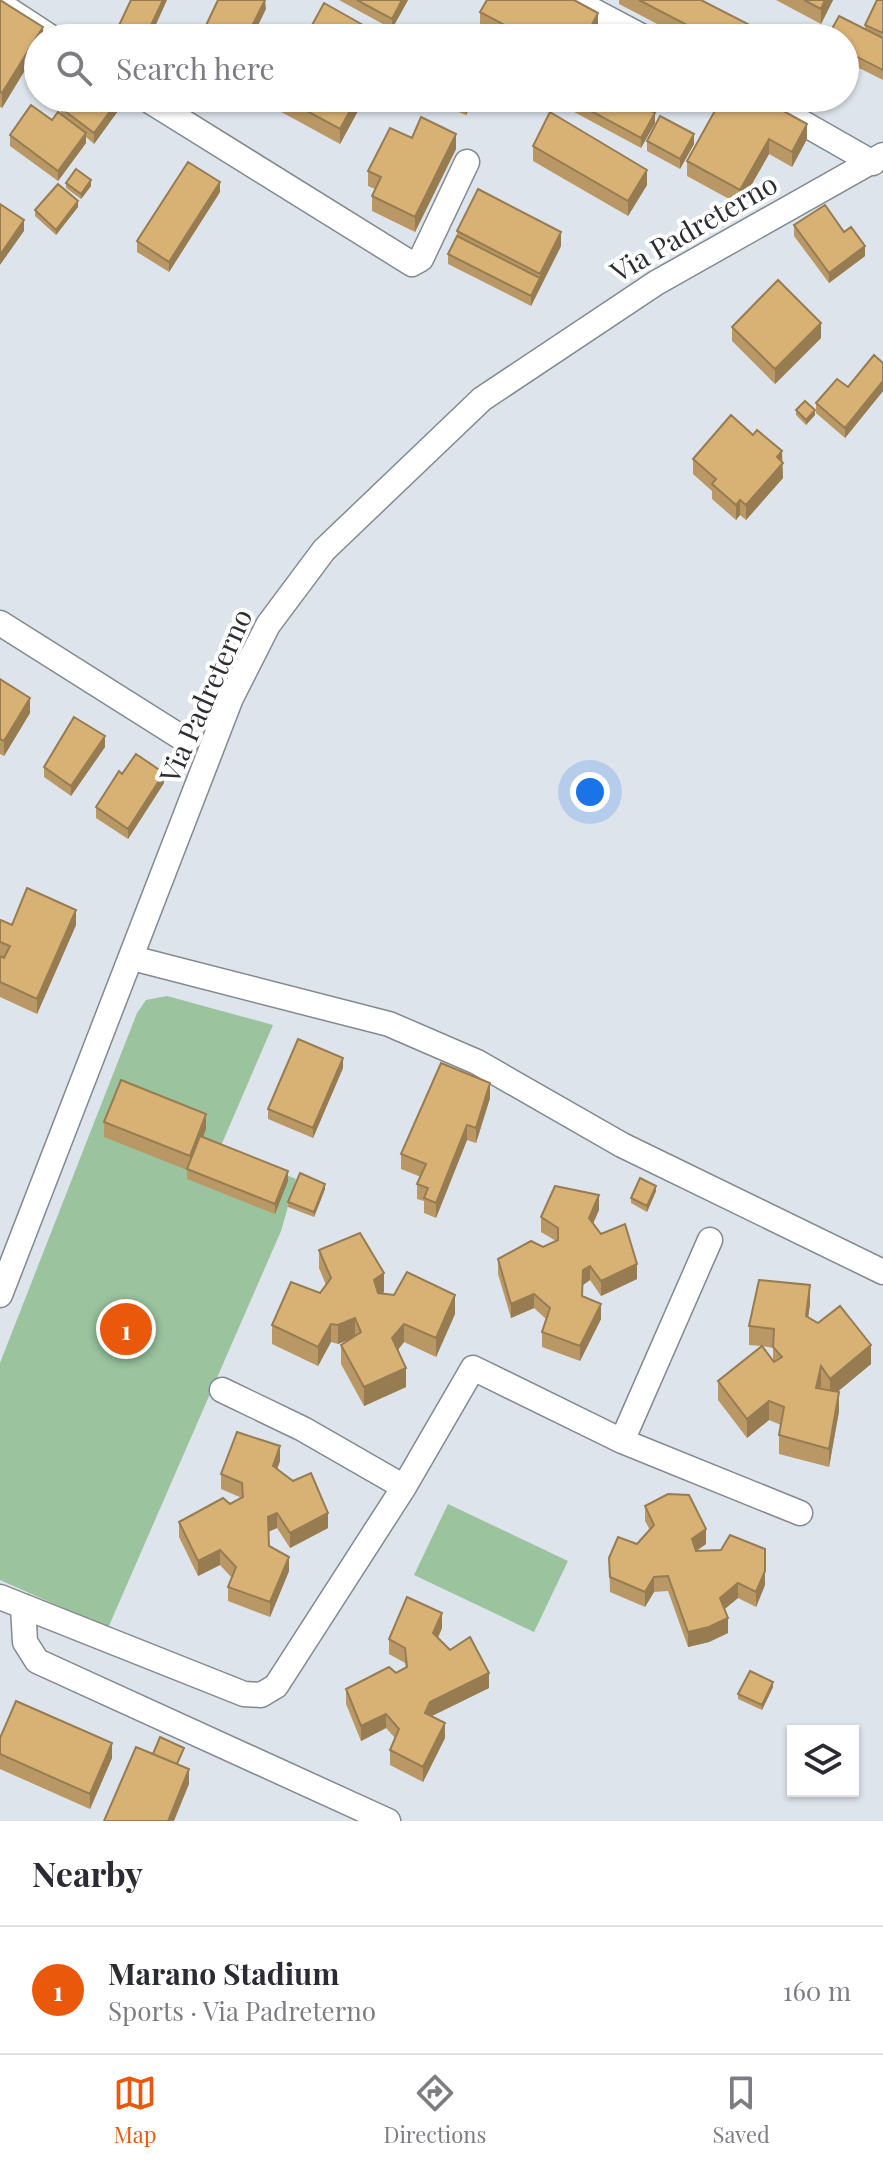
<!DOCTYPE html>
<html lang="en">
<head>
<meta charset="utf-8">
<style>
  body { margin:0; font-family:"Playfair Display",serif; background:#f2f2f3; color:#2b2b33 }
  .controls { position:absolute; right:24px; bottom:24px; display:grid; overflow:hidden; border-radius:0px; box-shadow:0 2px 6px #0004 }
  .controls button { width:72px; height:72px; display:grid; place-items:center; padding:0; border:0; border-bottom:2px solid #e1e1e2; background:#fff; color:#2b2b33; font:40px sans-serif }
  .you { position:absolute; left:590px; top:792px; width:28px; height:28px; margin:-20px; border:6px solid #fff; border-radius:50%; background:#1a73e8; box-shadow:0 0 0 12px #1a73e833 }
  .badge { display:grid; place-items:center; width:52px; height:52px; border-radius:50%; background:#ea580c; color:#fff; font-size:26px; font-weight:700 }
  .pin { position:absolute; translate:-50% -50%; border:4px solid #fff; box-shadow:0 2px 8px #0006 }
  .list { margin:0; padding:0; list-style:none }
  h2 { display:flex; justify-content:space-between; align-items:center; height:104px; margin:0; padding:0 32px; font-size:34px }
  h2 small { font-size:26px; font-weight:400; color:#7c7c81 }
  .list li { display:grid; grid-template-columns:52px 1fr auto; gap:24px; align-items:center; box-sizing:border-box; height:128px; padding:0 32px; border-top:2px solid #e1e1e2 }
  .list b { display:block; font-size:30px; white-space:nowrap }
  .list p { margin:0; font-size:26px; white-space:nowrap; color:#7c7c81 }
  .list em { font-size:26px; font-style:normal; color:#7c7c81 }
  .icon { flex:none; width:44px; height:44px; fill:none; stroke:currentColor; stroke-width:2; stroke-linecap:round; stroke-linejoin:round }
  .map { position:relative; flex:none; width:883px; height:1821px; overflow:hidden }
  .search { position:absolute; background:#fff; box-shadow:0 2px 6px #0004; left:24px; right:24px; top:24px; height:88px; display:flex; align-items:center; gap:20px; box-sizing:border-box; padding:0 28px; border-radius:44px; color:#7c7c81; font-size:30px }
  .sheet { height:232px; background:#fff }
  nav { display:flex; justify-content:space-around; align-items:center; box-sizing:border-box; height:112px; border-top:2px solid #e1e1e2; background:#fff; font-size:22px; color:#7c7c81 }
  nav a { display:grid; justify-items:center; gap:4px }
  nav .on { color:#ea580c }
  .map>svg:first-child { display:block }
  .green { fill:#9ac39e }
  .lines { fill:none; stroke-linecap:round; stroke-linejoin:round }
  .street-casing { stroke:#828a90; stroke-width:27 }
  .street { stroke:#fff; stroke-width:24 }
  .wall { fill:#ba9865; fill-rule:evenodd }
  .shaded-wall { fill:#977c52 }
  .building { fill:#d8b175; stroke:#977c52; stroke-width:2 }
  .labels { text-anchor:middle; stroke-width:8; stroke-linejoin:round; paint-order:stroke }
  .street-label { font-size:28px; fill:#2c2e31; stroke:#fff }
</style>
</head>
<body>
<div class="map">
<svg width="883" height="1821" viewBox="0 0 883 1821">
  <rect width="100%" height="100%" fill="#dde4eb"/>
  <!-- green -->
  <path class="green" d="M167,996L273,1025L220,1148L296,1179L281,1231L108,1628L0,1580V1363L137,1013L146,1000Z
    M448,1504L568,1561L534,1632L414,1575Z"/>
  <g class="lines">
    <defs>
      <path id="street" d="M573,0L645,38
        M0,4L52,38
        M145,98L412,264L421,259L467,162
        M759,98L873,163
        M0,623L187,741
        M132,958L389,1024L477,1062L622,1145L883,1272
        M0,1295L231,698L268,625L324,550L482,399L656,283L883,155
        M222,1390L303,1429L404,1487
        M622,1441L710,1240
        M0,1597L244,1694L261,1695L276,1686L404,1487L473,1368L622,1441L800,1513
        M23,1606L25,1642L37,1661L388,1821"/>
    </defs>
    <!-- street casing -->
    <use href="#street" class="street-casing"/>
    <!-- street -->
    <use href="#street" class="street"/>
  </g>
  <!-- wall -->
  <path class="wall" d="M0,0L43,38L2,108L0,107Z
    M339,0H408L392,29Z
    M619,0H701L775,38H684L619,4Z
    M776,0H833L821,24Z
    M883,0V80L845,61V38L865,29V25Z
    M480,12L598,28L593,38H502L480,26Z
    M123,98V104L94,144L86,137V143L58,181L10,146V135L52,120L61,114V108Z
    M274,98H365L340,144L274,108Z
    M424,98H481L478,106L472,103L466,115Z
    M561,98H627L655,123L641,148L561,105Z
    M722,98L807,139L792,167L769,154L740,205L687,176V161Z
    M412,138L456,149L415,232L372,211V196L375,189L368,186V171Z
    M647,141L694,144L680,169L647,151Z
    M533,146L647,185L628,216L533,161Z
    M66,183L91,186L81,199L66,188Z
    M220,192L169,272L137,252V241Z
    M78,207L56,235L35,216V210Z
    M794,225L844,232L865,256L829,283L794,236Z
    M457,231L561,246L531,306L448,264V254L457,236Z
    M732,327L821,338L775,384L732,341Z
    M883,363V391L845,438L816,413V403L848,387Z
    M796,410L815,415L806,425L796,415Z
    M693,459L782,462L783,478L746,520L740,515L736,520L712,499V491L693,474Z
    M0,679L30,713L4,756L0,754Z
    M105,747L71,796L44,777V767Z
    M164,783L128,839L96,818V807Z
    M0,923L12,925H76L37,1014L0,997Z
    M343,1068L313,1138L268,1119V1109Z
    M490,1098L476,1143L467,1140L436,1218L424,1213V1201L417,1199V1184L421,1177L401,1169V1154Z
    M104,1122L206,1129L203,1137L288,1181L275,1214L187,1179V1170L104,1137Z
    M325,1189L314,1217L288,1207V1202Z
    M656,1191L647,1212L631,1203V1198Z
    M599,1210L593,1223L637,1279L601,1296L590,1280L583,1285V1296L601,1319L580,1361L542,1347V1332L546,1319L534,1308L511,1318L498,1274V1259L543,1247L556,1241L541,1232V1217Z
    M319,1250L384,1292L382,1293L455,1314L436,1357L404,1342L398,1350L406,1387L364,1406L341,1364V1345L350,1339L338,1344L331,1342L318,1366L272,1344V1325L320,1293L326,1285L319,1268Z
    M810,1304L808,1317L871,1364L837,1392L839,1411L829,1467L779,1454V1435L781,1425L769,1420L747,1438L718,1400V1381L762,1346L749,1345V1326ZM762,1346L773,1348V1361Z
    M280,1461L277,1469L328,1528L290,1548L277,1528L269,1531V1546L289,1571L270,1617L228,1601V1587L232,1578L220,1565L198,1576L179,1537V1522L230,1504L242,1498L221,1489V1474Z
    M645,1506L706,1544L696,1551L765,1585L756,1607L738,1598L724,1609L728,1633L709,1642L688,1647L668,1591L654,1592L645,1607L610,1592L609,1558L637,1544L650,1530L645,1521Z
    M442,1628L438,1638L489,1688L431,1716L445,1738L423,1782L390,1765V1750L395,1738L386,1728L361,1741L346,1704V1689L396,1673L406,1667L405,1663L389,1654V1639Z
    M773,1687L762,1710L738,1699V1694Z
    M0,1738L112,1758L90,1809L0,1769Z"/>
  <!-- shaded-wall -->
  <path class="shaded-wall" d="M163,0H167L150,38H145Z
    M265,0L266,9L252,38H246Z
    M402,0H408L392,29V19Z
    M825,0H833L821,24V9Z
    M598,13V28L593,38H585Z
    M43,27V38H38V49L2,108V93Z
    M120,98H123V104L94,144V133Z
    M357,98H365L340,144V129Z
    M469,98H472V103L466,115V104Z
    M655,113V123L641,148V138Z
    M807,124V139L792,167V152Z
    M86,133V143L58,181V171Z
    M456,134V149L415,232V217Z
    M694,134V144L680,169V159Z
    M769,139V154L740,205V190Z
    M647,170V185L628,216V201Z
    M91,180V186L81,199V194Z
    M220,182V192L169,272V262Z
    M78,201V207L56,235V230Z
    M24,220V231L0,265V255Z
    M561,232V246L531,306V296L540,278V274Z
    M865,246V256L829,283V273Z
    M821,323V338L775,384V369Z
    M883,381V391L845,438V428Z
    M815,410V415L806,425V420Z
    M782,451L783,478L746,520V505L777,457Z
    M740,500V515L736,520V505Z
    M30,698V713L4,756V741Z
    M105,736V747L71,796V786Z
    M164,773V783L128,839V829Z
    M76,910V925L37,1014V999Z
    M343,1058V1068L313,1138V1128Z
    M490,1083V1098L476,1143V1128Z
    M206,1114V1129L190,1171V1156Z
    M467,1125V1140L436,1218V1203Z
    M288,1171V1181L275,1214V1204Z
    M325,1184V1189L314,1217V1212Z
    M656,1186V1191L647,1212V1206Z
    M599,1195V1210L589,1233V1218Z
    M637,1264V1279L601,1296V1281Z
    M590,1266V1280L583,1285L582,1311L583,1270Z
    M384,1273V1292L374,1299V1280Z
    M810,1285V1304L806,1334V1316Z
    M534,1294V1308L511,1318V1304Z
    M455,1295V1314L436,1357V1338Z
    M601,1304V1319L580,1361V1346Z
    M355,1318V1337L338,1344V1325Z
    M331,1324V1342L318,1366V1347Z
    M404,1324V1342L392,1357V1338Z
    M871,1345V1364L830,1398V1379Z
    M821,1366V1385L816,1407V1388Z
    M406,1368V1387L364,1406V1387Z
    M839,1392V1411L829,1467V1449Z
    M769,1401V1420L747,1438V1419Z
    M280,1446V1461L273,1481V1466Z
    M277,1513V1528L268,1532V1517Z
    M328,1513V1528L290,1548V1533Z
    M706,1529V1544L692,1554V1539Z
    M220,1550V1565L198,1576V1561Z
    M289,1557V1571L270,1617V1602Z
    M765,1571V1585L756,1607V1592Z
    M654,1577V1592L645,1607V1592Z
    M738,1583V1598L720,1613V1598Z
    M442,1613V1628L433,1648V1633Z
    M728,1618V1633L709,1642L688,1647V1632Z
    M489,1673V1688L430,1717L425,1713L430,1702Z
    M773,1682V1687L762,1710V1705Z
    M386,1714V1728L361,1741V1726Z
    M445,1723V1738L423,1782V1767Z
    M112,1743V1758L90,1809V1794Z
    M189,1769V1784L174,1821H168Z"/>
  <!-- building -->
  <path class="building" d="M0,0L43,27L2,93L0,92Z
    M131,0H163L145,38H113Z
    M218,0H265L246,38H200Z
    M357,0H402L392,19Z
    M487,0H574L598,13L585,38H529L480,12Z
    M639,0H701L775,38H712Z
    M804,0H825L821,9Z
    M877,0H883V33L865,25Z
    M324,3L386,38H305Z
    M839,16L883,38V70L845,51V38H827Z
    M68,98H120L94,133L61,108Z
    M283,98H357L340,129Z
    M450,98H469L466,104Z
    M567,98H627L655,113L641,138Z
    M722,98H760L807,124L792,152L769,139L740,190L687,161Z
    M31,105L52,120L58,112L86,133L58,171L10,135Z
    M550,112L647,170L628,201L533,146Z
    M660,116L694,134L680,159L647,141Z
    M421,117L456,134L415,217L372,196L381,177L368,171L390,128L412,138Z
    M188,162L220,182L169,262L137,241Z
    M76,169L91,180L81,194L66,183Z
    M58,184L78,201L56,230L35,210Z
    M478,189L561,232L540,274L457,231Z
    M0,204L24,220L0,255Z
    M825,205L844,232L851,227L865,246L829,273L794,225Z
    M457,236L540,278L531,296L448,254Z
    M778,280L821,323L775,369L732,327Z
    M874,355L883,363V381L845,428L816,403L837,379L848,387Z
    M805,401L815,410L806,420L796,410Z
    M731,415L753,435L757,430L782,451L777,457L783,463L746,505L740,500L736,505L712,484L716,479L693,459Z
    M0,679L30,698L4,741L0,739Z
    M74,717L105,736L71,786L44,767Z
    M136,754L164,773L128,829L96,807L119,771L122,774Z
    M27,888L76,910L37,999L0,982V956L4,958L10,946L0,942V923L1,920L12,925Z
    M298,1039L343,1058L313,1128L268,1109Z
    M441,1063L490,1083L476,1128L467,1125L436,1203L424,1198L428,1188L417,1184L426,1164L401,1154Z
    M121,1080L206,1114L190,1156L104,1122Z
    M200,1136L288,1171L275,1204L187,1169Z
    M300,1173L325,1184L314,1212L288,1202Z
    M640,1178L656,1186L647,1206L631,1198Z
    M555,1186L599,1195L589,1218L601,1234L625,1224L637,1264L601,1281L590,1266L583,1270L582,1296L601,1304L580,1346L542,1332L550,1308L534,1294L511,1304L498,1259L531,1241L543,1247L558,1240V1228L541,1217Z
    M360,1233L384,1273L374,1280L378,1293L394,1295L407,1272L455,1295L436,1338L404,1324L392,1338L406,1368L364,1387L341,1345L361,1332L355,1318L338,1325L331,1324L318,1347L272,1325L291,1282L320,1293L331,1278L319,1250Z
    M759,1280L810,1285L806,1316L818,1323L840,1306L871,1345L830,1379L821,1366L816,1388L839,1392L829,1449L779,1435L784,1407L769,1401L747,1419L718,1381L762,1346L774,1362L782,1357L773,1347L774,1329L749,1326Z
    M237,1432L280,1446L273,1466L293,1481L311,1473L328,1513L290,1533L277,1513L268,1517L269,1546L289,1557L270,1602L228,1587L236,1567L220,1550L198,1561L179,1522L223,1498L230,1504L243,1497L242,1483L221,1474Z
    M668,1494L689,1495L706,1529L692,1539L696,1551L721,1550L730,1535L765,1549V1571L756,1592L738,1583L720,1598L728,1618L709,1627L688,1632L668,1576L654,1577L645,1592L610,1577L609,1558L618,1537L637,1544L654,1525L645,1506Z
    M407,1597L442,1613L433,1633L450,1650L470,1637L489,1673L430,1702L425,1713L445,1723L423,1767L390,1750L399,1729L386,1714L361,1726L346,1689L389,1667L396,1673L407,1667L405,1648L389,1639Z
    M750,1671L773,1682L762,1705L738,1694Z
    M16,1701L112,1743L90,1794L0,1754V1738Z
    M160,1737L184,1748L177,1764L153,1754Z
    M136,1747L189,1769L168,1821H104Z"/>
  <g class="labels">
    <!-- street labels -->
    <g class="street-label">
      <text transform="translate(694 228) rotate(-30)" y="10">Via Padreterno</text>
      <text transform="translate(206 696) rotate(-66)" y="10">Via Padreterno</text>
    </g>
  </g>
</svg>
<div class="controls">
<button><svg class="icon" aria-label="layers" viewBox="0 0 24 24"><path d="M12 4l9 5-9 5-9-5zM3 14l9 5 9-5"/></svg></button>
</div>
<div class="you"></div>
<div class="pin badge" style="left:126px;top:1329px">1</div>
<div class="search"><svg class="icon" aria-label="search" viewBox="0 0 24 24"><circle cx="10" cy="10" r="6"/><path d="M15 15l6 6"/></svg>Search here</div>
</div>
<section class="sheet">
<h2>Nearby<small></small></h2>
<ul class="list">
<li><span class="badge">1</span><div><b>Marano Stadium</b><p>Sports · Via Padreterno</p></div><em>160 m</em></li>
</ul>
</section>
<nav>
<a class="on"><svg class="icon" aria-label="map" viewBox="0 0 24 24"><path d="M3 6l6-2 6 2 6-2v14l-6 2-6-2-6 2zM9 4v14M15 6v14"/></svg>Map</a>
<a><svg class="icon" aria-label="directions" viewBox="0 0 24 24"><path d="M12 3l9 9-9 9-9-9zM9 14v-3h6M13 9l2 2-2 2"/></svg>Directions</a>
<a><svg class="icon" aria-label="saved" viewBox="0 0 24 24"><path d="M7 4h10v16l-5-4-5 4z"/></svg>Saved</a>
</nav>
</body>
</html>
